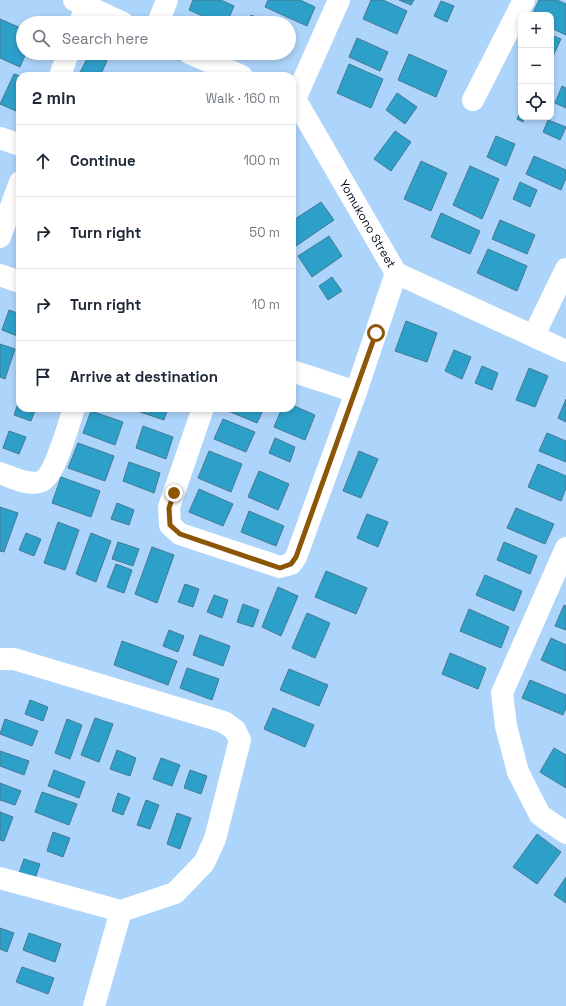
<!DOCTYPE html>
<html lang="en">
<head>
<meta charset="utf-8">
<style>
  body { margin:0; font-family:"Space Grotesk",sans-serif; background:#f2f2f3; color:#1f2937 }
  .controls { position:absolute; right:12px; top:12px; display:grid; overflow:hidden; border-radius:8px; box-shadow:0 2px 6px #0003 }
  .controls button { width:36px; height:36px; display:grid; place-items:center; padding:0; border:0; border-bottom:1px solid #e0e1e3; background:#fff; color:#1f2937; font:20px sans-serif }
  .stop { position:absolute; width:12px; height:12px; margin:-9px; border:3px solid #8c5606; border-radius:50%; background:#fff }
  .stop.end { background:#8c5606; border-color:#fff; box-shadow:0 1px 4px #0008 }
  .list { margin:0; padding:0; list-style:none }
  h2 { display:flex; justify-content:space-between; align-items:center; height:52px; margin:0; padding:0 16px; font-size:17px }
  h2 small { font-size:13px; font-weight:400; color:#747a83 }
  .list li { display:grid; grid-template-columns:26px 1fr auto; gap:12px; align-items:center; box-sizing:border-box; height:72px; padding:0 16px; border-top:1px solid #e0e1e3 }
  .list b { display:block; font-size:15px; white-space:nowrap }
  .list em { font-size:13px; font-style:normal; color:#747a83 }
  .icon { flex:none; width:22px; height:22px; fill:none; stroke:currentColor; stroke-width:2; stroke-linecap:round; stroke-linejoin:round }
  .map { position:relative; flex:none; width:566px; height:1006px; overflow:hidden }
  .search { position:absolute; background:#fff; box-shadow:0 2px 6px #0003; left:16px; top:16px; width:280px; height:44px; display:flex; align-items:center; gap:10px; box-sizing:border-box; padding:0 14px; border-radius:22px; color:#747a83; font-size:15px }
  .panel { position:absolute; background:#fff; box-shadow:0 2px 6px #0003; left:16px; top:72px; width:280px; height:340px; border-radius:12px }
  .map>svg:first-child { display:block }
  .building { fill:#2da0ca; stroke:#457a92 }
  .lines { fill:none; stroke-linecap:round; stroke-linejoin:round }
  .minor { stroke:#fff; stroke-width:22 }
  .route { stroke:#8c5606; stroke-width:5 }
  .labels { text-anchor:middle; stroke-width:3.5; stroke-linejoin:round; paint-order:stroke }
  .street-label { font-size:12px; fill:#030f1c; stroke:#add4fa }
</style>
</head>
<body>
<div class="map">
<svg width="566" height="1006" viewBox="0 0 566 1006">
  <rect width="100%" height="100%" fill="#add4fa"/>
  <!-- building -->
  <path class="building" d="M193,0H221L234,6L227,23H218L189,10Z
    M268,0H300L315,7L307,26L265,7Z
    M371,0H383L407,11L397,34L363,19Z
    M399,0H414L411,5Z
    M539,0H557L566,4V35L551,28V15H532Z
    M441,1L454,6L447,22L434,16Z
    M251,15L269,23H247Z
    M0,19L23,29V53H26L20,67L0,58Z
    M551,35L561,39L553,56L551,55Z
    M357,38L388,52L380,71L349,57Z
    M90,53L107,61L100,76H78Z
    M409,54L447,71L436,97L398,80Z
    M349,64L383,79L371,108L337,93Z
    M14,74L20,76V101L16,111L0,104Z
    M562,86L566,88V108L555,103Z
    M397,93L417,107L405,124L386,110Z
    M521,110V117H525L523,122L517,119Z
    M548,120L566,127L560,140L543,132Z
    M395,131L411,142L391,171L374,159Z
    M496,136L515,144L506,166L487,157Z
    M534,156L566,170V178L561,190L526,174Z
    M421,161L447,173L431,211L404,199Z
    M470,166L499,179L482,219L453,205Z
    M520,182L537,190L530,207L513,199Z
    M321,202L334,220L296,246L292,240V221Z
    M441,213L480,231L470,254L431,237Z
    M500,220L535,235L527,254L492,239Z
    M329,236L342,256L312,277L298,256Z
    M488,249L527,266L517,291L477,273Z
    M332,277L342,291L328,300L319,286Z
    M9,310L20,314V337L2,330Z
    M406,321L437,333L427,362L395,351Z
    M0,344L15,349L5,379L0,377Z
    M454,350L471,357L462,379L445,371Z
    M482,366L498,373L492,390L475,383Z
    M529,368L548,376L535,407L516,400Z
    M20,398V408H36L31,421L14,415Z
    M566,399V422L558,418Z
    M292,405L315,415L305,440L274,427L282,408H292Z
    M142,408H168L164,420L140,412Z
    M221,408H264L257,423Z
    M91,411L123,422L115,445L83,433Z
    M223,419L255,432L246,452L214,439Z
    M143,426L173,437L166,459L136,448Z
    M9,431L26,437L19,454L3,448Z
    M547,433L566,441V462L539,451Z
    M275,438L295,447L290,462L269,453Z
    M78,443L114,456L105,481L68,468Z
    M209,451L242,464L231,492L198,478Z
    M359,451L378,459L361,498L343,491Z
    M129,462L160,473L154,493L123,481Z
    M538,464L566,476V488L561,501L528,487Z
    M259,471L289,484L278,510L248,497Z
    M61,477L100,491L91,517L52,503Z
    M199,489L233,504L223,526L189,512Z
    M117,503L134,510L129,525L111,519Z
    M0,507L18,513L4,552L0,551Z
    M516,508L554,524L545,544L507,528Z
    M249,511L284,526L276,546L241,532Z
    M367,514L388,522L378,547L357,538Z
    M58,522L79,530L65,570L44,563Z
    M26,533L41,539L34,556L19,550Z
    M91,533L111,541L96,582L76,574Z
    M118,542L139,549L133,566L112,559Z
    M504,542L537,556L530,574L497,560Z
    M152,547L174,555L157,603L135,594Z
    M116,564L132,570L124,593L107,587Z
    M326,571L367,588L356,614L315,597Z
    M485,575L522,591L514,611L476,595Z
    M185,584L199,589L193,607L178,602Z
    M278,587L298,596L281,636L262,627Z
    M214,595L228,600L222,618L207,612Z
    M243,604L259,610L253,627L237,622Z
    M564,605L566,606V630L555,626Z
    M469,609L509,627L501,648L460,631Z
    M307,613L330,623L315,658L292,648Z
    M169,630L184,636L178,652L163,646Z
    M200,635L230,646L223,666L193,655Z
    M551,638L566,645V671L541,660Z
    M122,641L177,661L168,685L114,665Z
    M450,653L486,668L478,689L442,674Z
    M187,668L219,679L212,700L180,688Z
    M289,669L328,685L319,706L280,690Z
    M530,680L566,695V708L563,715L522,698Z
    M30,700L48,707L43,721L25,714Z
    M273,708L314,725L305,747L264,729Z
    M95,718L113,724L99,762L81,755Z
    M5,719L38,731L32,746L0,734Z
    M67,719L82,725L70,759L55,753Z
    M554,748L566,755V788L540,772Z
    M117,750L136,758L130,776L110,769Z
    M0,751L29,761L24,775L0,766Z
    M161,758L180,765L172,786L153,779Z
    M54,770L85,782L79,798L48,786Z
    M190,770L207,776L201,794L184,788Z
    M0,783L21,791L15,805L0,800Z
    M42,792L77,804L69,825L35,812Z
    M118,793L130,798L123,815L112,811Z
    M146,800L159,805L150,829L137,825Z
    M0,812L13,817L4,841L0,840Z
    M177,813L191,818L180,849L167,844Z
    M53,832L70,838L63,857L47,851Z
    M537,834L561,852L537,884L513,867Z
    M24,859L40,864L35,879L19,873Z
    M566,877V903L554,895Z
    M0,928L14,933L7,952L0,949Z
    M29,933L61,944L55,962L23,950Z
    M22,967L54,978L48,994L16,982Z"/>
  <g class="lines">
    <!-- minor -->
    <g class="minor">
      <path d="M74,0L123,23"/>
      <path d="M80,23L86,6"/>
      <path d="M158,23L167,0"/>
      <path d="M189,53L242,76"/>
      <path d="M60,76L68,53"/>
      <path id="s1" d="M292,97L295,99L396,273L566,351"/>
      <path d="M295,99L339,0"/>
      <path d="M473,100L524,0"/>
      <path d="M0,138L20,145"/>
      <path d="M0,237L20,182"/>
      <path d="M0,275L20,282"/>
      <path d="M534,335L566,269"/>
      <path d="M292,371L356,392"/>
      <path d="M203,408L169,507L170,525L180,534L280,567L291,564L296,557L356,392L396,273"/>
      <path d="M0,473C11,477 30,487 42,481C55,475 69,423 74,408"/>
      <path d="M566,548L502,693L506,726L518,772L540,815L566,833"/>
      <path d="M0,659H14L224,722L235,730L240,740L215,839L204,863L175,893L121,911L0,878"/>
      <path d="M94,1006L121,911"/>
    </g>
  </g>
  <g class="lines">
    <!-- route -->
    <path class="route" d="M174,493L169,508L170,525L180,534L280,568L291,564L296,557L376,333"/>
  </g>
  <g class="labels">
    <!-- street labels -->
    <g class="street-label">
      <text dy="4" stroke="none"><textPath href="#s1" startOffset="148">Yomukono Street</textPath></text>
    </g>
  </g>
</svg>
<div class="controls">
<button>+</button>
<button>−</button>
<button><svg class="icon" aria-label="locate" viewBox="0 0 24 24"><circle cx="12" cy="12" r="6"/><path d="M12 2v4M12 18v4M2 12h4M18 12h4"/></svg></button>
</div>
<div class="stop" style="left:376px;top:333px"></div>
<div class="stop end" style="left:174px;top:493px"></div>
<div class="search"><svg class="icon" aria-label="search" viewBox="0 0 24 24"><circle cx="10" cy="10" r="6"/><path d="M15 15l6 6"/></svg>Search here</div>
<section class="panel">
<h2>2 min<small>Walk · 160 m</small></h2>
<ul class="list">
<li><svg class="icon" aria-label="ahead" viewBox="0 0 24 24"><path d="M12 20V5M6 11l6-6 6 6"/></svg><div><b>Continue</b></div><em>100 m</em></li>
<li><svg class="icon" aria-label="right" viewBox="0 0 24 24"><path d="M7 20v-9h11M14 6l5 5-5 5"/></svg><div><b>Turn right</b></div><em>50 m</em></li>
<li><svg class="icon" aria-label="right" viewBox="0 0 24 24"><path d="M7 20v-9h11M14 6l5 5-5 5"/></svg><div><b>Turn right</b></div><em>10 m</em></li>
<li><svg class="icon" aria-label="arrive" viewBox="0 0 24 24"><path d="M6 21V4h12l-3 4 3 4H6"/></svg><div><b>Arrive at destination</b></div></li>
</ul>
</section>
</div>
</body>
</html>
